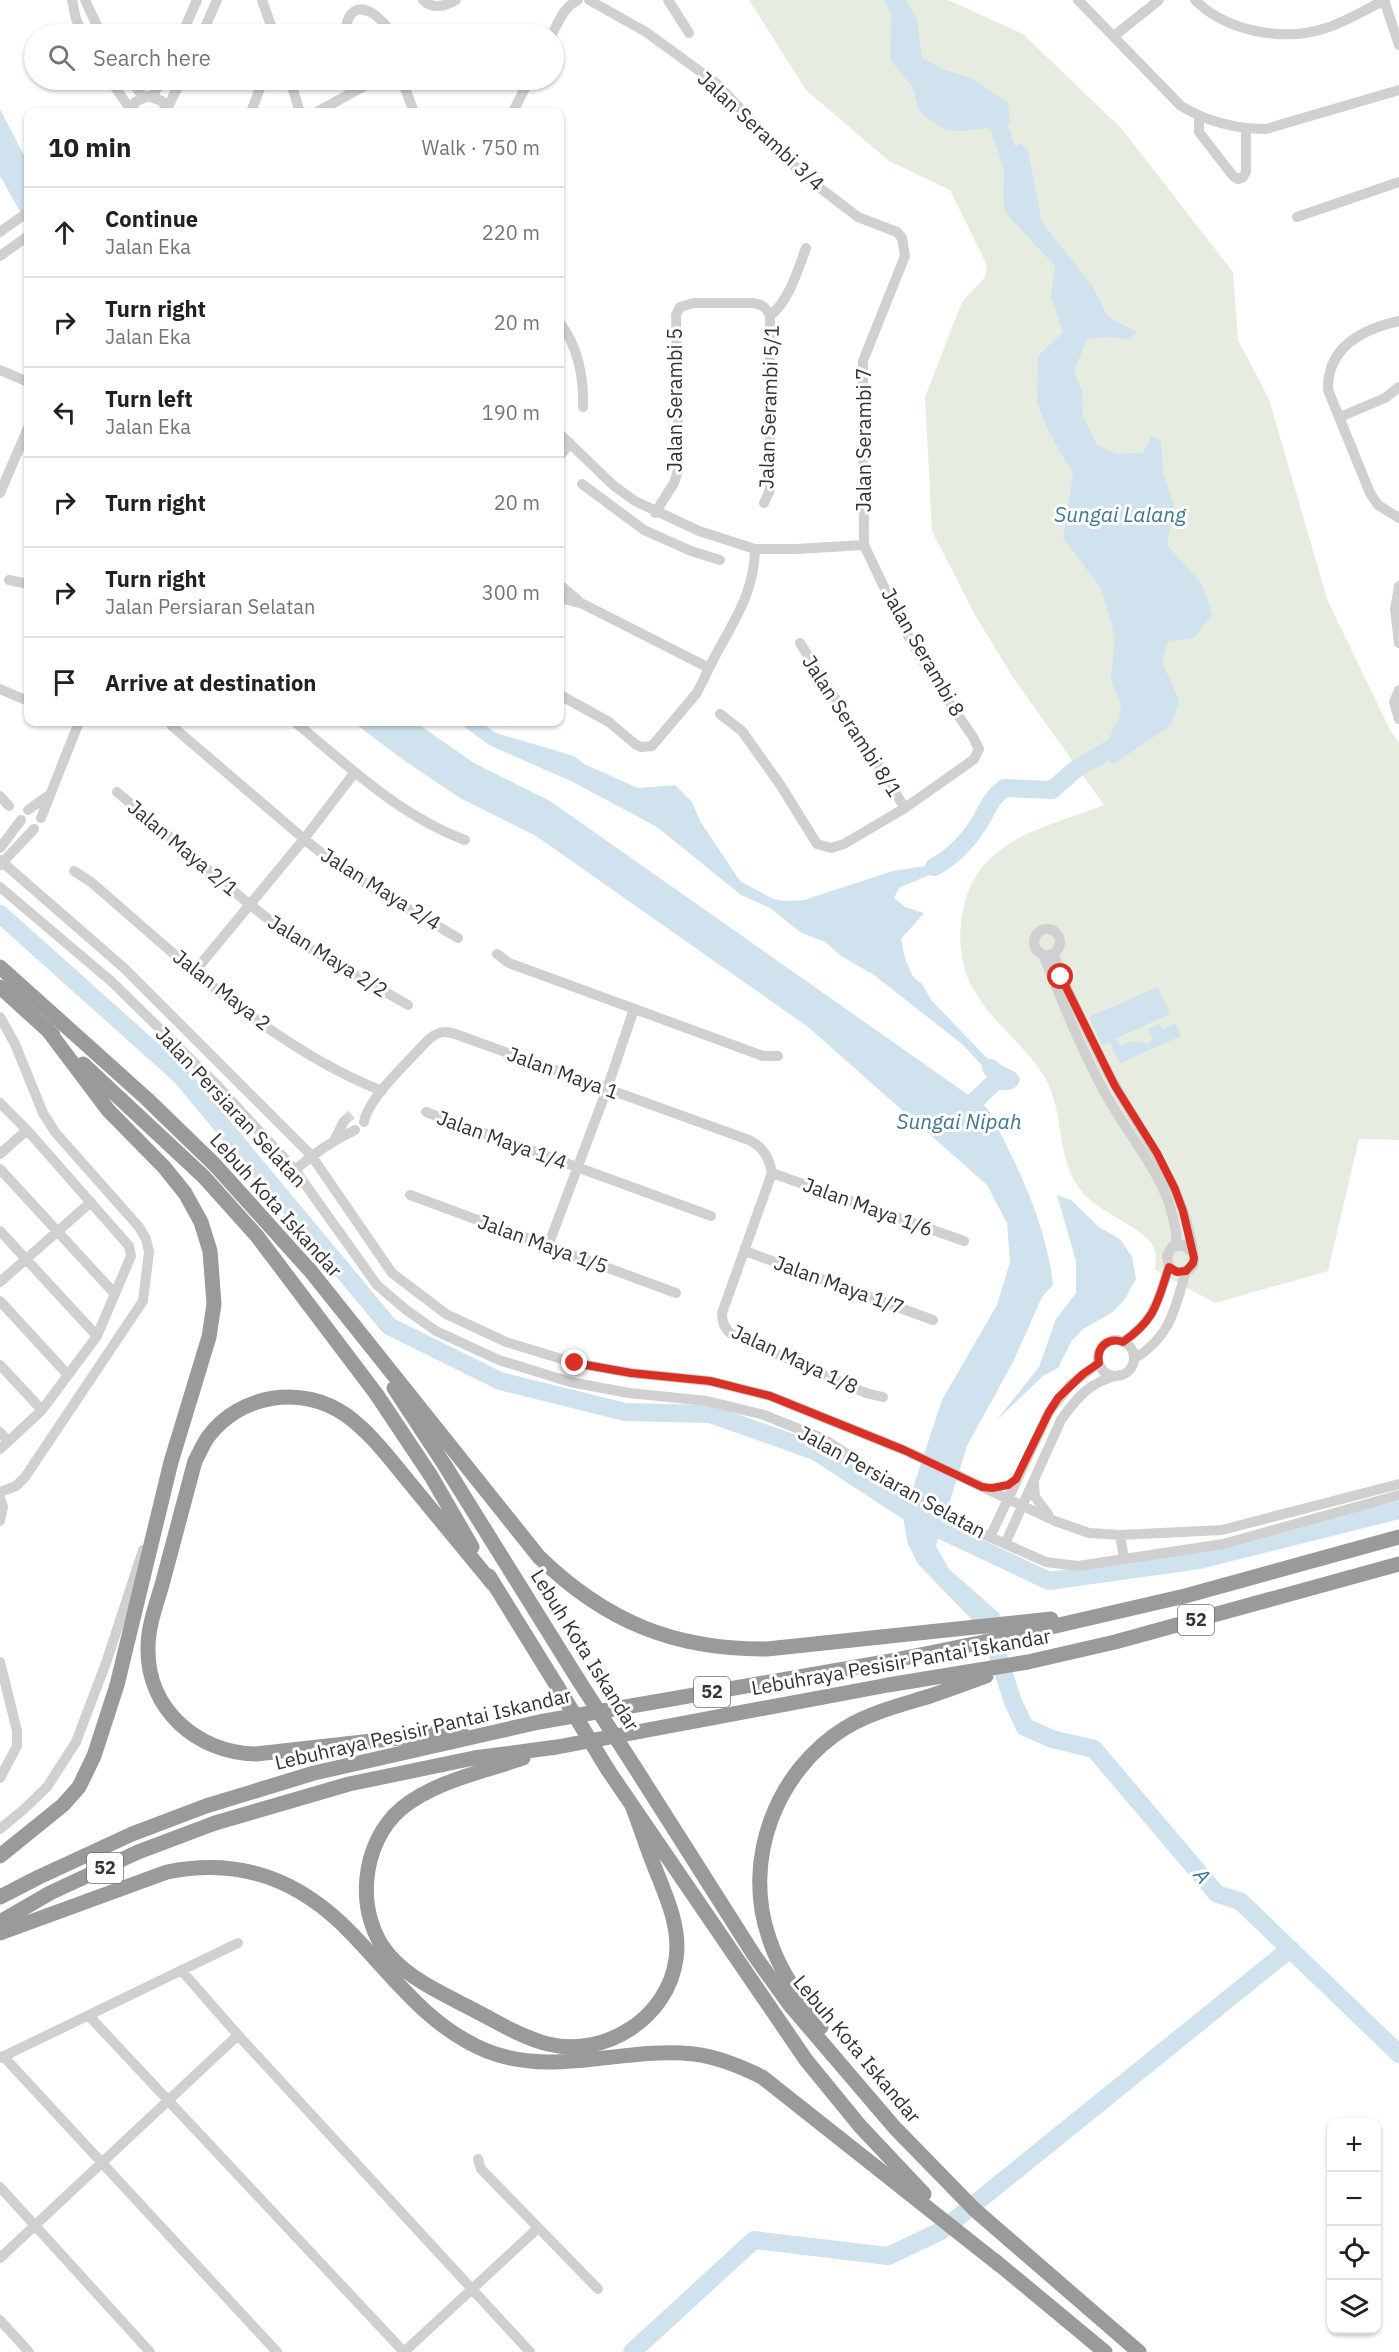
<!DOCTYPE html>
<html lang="en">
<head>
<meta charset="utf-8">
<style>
  body { margin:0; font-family:"IBM Plex Sans",sans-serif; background:#f6f6f6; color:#202124 }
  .controls { position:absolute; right:18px; bottom:18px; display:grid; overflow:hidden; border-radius:12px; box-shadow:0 2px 4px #0004 }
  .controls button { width:54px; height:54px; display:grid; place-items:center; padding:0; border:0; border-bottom:2px solid #e0e0e0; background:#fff; color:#202124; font:30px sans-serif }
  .stop { position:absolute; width:18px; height:18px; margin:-14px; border:4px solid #d93025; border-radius:50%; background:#fff }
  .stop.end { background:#d93025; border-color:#fff; box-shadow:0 2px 6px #0008 }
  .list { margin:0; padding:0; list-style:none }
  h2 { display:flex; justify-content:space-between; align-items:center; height:78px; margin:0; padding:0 24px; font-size:26px }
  h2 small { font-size:20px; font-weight:400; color:#757577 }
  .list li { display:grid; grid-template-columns:39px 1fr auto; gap:18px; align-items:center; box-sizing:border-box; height:90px; padding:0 24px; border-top:2px solid #e0e0e0 }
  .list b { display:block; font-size:22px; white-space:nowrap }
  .list p { margin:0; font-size:20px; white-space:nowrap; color:#757577 }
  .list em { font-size:20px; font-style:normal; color:#757577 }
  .icon { flex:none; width:33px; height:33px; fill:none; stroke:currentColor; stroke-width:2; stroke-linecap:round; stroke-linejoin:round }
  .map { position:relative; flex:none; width:1399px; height:2352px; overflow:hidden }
  .search { position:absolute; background:#fff; box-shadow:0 2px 4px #0004; left:24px; top:24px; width:540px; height:66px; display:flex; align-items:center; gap:15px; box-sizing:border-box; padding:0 21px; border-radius:33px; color:#757577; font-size:22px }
  .panel { position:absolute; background:#fff; box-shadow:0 2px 4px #0004; left:24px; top:108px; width:540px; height:618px; border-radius:12px }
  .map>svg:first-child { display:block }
  .green { fill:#e6ecdf }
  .water { fill:#cfe2ee }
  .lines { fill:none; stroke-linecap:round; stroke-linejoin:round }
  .river { stroke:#cfe2ee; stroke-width:18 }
  .minor-tunnel { stroke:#d6d6d6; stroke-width:10; stroke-dasharray:10 5; stroke-linecap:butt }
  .minor { stroke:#d0d0d0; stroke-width:10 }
  .highway { stroke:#9a9a9a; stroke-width:15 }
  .highway-bridge { stroke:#9a9a9a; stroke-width:15 }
  .route { stroke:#d93025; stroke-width:8 }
  .labels { text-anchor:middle; stroke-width:6; stroke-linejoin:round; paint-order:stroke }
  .shield { fill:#fff; stroke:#707070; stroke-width:1.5 }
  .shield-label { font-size:18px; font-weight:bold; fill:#333 }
  .street-label { font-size:20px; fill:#333; stroke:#fff }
  .water-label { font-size:21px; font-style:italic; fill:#3f7597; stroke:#fff }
</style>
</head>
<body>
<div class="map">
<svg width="1399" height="2352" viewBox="0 0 1399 2352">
  <rect width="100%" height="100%" fill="#fff"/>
  <!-- green -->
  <path class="green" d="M749,0H948L1023,34L1122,129L1233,272L1238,340L1269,399L1327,599L1390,730L1399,743V1140L1359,1139L1328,1271L1215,1303L1155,1270C1156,1261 1157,1252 1152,1244C1142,1228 1099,1212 1083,1193C1054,1159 1066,1114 1045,1078C1027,1047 995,1025 976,994C963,974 958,947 961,924C969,840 1040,830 1104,805L1014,679L975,615L932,531L925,397L962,302L985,277L987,265L950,190L889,161L806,90Z"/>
  <!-- water -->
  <path class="water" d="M884,0H906L917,19L922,58L945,70L971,78L1008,103L1010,125C989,125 968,134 947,130C938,128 927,117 919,111L913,88L890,59L891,14Z
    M0,109L28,163V226L0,176Z
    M1020,143L1028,150L1042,222L1093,287L1108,317L1137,332L1130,340L1111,337L1087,339L1074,371L1082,391L1083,416L1097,445L1117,454L1143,453L1152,435L1161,441L1163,472L1174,507L1167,545L1202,584L1212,615L1194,638L1168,641L1162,662L1179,701L1171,725L1112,765L1107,754L1116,736L1121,706L1111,678L1115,637L1101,588L1063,538L1073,474L1049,432L1037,402L1038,356L1063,332L1051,296L1055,266L1004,211C1004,188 999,160 1020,143Z
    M353,722H415L474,763L550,801L967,1094L978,1099L989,1111C1018,1167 1046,1222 1053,1285L1042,1297L1014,1360L967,1446L936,1546L949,1569L999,1613L1001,1619L974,1622L918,1564L908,1544L903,1518L942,1400L997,1305L1010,1262L1007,1223L987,1185L808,1027L536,836L460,798L402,759Z
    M458,722H480L496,733L574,756L584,764L638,788L675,785L692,802L700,821L740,881L773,899L784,901L804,900L893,871L925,866L953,853L943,869L899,888L894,898L905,907L924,913L901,939L905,958L913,977L922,984L932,1001L988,1059L1015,1072L1020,1078C1018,1092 1007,1090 996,1090L988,1082L990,1074L962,1044L874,975L841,956L825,942L800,932L770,908L741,895L657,827L573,782L489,745Z
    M1158,987L1170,1014L1115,1039L1122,1046L1132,1041L1149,1044L1153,1038L1148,1029L1159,1024L1162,1030L1175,1023L1181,1036L1120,1063L1110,1042L1102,1045L1089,1017Z
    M1057,1195L1071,1200L1099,1227L1121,1240L1132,1257L1136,1279L1125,1299L1113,1312L1083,1329L1071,1342L1058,1368L1044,1375L996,1421L1039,1367L1056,1319L1076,1293V1261Z"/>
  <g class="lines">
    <!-- river -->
    <path class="river" d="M977,111L998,125L1018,180
      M934,867C949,860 967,842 976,828C987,812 988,801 1004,788L1052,790L1076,769L1117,745L1122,730
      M0,914L181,1076L389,1326L500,1381L625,1412L710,1414L815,1451L924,1522L1049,1581L1199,1560L1399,1510
      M961,1114L1000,1077L991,1068
      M988,1625L1013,1702L1025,1727L1052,1739L1094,1749L1217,1894L1240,1901L1399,2054
      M632,2352L754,2240L888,2256L941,2231L1290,1949"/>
    <!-- minor-tunnel -->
    <path class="minor-tunnel" d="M344,1121L355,1112"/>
    <!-- minor -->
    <path class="minor" d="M72,0L76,19L83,34
      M85,0L101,34
      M262,0L274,34
      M423,0C432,10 445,6 456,0
      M589,0L646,32L716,83L803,175L858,217L897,232L902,238L905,256L863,361L864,545L904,629L934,680L973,737L979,749L974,759L966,765L905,808L844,844L831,848L817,844L781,786L742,731L720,714
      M668,0L689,33
      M1078,0L1181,106C1208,122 1235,129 1266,129L1399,90
      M1195,0C1227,32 1284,42 1326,28C1346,22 1366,9 1385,0
      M1384,0L1399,45
      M182,34L197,0
      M202,34L217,0
      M346,34C345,18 354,2 372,13C381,18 387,27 393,34
      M552,34C559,21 564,7 578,0
      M1114,36L1159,0
      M110,80L131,110
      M131,80L143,97
      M290,80L299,109
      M402,80L414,112
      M153,96L161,80
      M167,109L181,80
      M131,112L135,102L148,96L162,101L168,112
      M251,112L263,80
      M317,112L375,80
      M513,112L529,80
      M1199,117V132L1233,176L1238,179L1243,177L1246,172V129
      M1297,217L1399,182
      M0,232L28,212
      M0,256L28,236
      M770,316C790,299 797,272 806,248
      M1399,321C1363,329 1327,347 1328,390L1370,493L1378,505L1399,518
      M560,323C578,346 584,378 583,407
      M0,370L28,382
      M1340,417L1385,398L1399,387
      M560,434L614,486L635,501L699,531L755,549H796L864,545
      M560,456L570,443
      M582,484L644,530L691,551L720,560
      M0,493L28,428
      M655,513L674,483L679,467L676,315L680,307L694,303H752C762,304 766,307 770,316V490L764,503
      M9,580L28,584
      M560,585L578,600
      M1399,586L1395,609L1399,643
      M560,598L583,604L709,668
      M800,643L905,808
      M0,689L28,701
      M1399,690L1394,702L1399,719
      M560,695L609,722L635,744L641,747L652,746L696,694L703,681C723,634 754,603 755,549
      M295,722C348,766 400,816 465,840
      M172,726L304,839L343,870L458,938
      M117,792L249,904L295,940L408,1005
      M0,796L9,806
      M28,810L49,795
      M41,818L79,722
      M0,848L21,820
      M0,860L124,968L311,1155L392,1273L446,1314L506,1342L575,1363L631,1373L710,1381L770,1396L904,1450L1055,1521L1089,1533L1120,1535L1222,1530L1399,1484
      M0,865L34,829
      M74,871L91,882C181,959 271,1047 382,1091
      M0,887L112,982L214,1082L295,1170L377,1285L405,1309L436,1331L499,1360L570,1382L629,1393L707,1401L764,1415L824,1439L893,1485L963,1525L1046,1562L1078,1566L1223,1544L1399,1495
      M1034 942a13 13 0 1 1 26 0a13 13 0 1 1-26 0Z
      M1054,953C1059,974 1069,992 1078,1012C1090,1036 1101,1062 1115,1085C1146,1142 1187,1190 1194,1258C1196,1273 1177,1275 1169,1267L1167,1256L1172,1247L1183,1245L1192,1252
      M497,954L509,963L763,1056H778
      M1043,954C1061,1000 1081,1049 1105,1093C1132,1143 1175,1184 1177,1245
      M195,971L304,839L355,772
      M0,1017L15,1044L43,1113L55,1132L139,1227L146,1239L149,1252L143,1301L25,1477L16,1486L0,1492
      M0,1103L27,1130L129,1246L131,1256L97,1336L42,1410L0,1449
      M426,1112L711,1216
      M364,1122C368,1098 410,1060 427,1041C438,1031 445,1030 458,1035L749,1140C763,1147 769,1157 772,1173L722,1313C722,1322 724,1327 731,1334L866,1393L883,1397
      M335,1139L344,1121
      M0,1154L27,1130
      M0,1169L115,1294
      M295,1170C314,1153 332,1141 355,1130
      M772,1173L964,1241
      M410,1195L676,1293
      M0,1231L97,1336
      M548,1246L607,1089L634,1009
      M745,1251L933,1320
      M0,1282L91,1202
      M0,1301L68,1375
      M1098 1358a18 18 0 1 1 36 0a18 18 0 1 1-36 0Z
      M1123,1342C1156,1318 1157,1303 1169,1267
      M1134,1359C1171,1336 1174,1311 1186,1271
      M0,1365L42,1410
      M0,1432L8,1441
      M1034,1484L1035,1497L1048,1514
      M0,1498L3,1507L0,1521
      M1120,1535L1124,1558
      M990,1537L1049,1412L1071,1384L1099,1363
      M1005,1544L1061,1420C1078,1396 1090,1382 1119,1375
      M0,1662L17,1731V1746L0,1778
      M0,1829L23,1810L47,1787L76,1742L106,1663L143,1550
      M181,1970L238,2035L530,2352
      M89,2016L404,2352
      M3,2056L277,2352
      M0,2058L238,1943
      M478,2159L481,2169L598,2289
      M0,2187L150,2352
      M0,2258L238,2035
      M0,2320L29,2352
      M404,2352L538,2228"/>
    <!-- highway -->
    <path class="highway" d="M0,967L147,1099L215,1165L314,1275
      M0,987L53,1035
      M83,1064L204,1177L257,1236L377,1395L431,1476L472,1547
      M309,1269L539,1557C605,1621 674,1650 767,1649L1051,1619
      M394,1388L444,1464L579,1681
      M489,1576L557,1686
      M461,1731L256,1754C197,1753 147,1709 148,1648C148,1625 157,1603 163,1581C174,1541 184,1501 195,1461C199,1454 203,1444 208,1437C240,1394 302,1384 346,1415C371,1433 390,1459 409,1482C437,1516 465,1550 493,1584
      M523,1758C483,1772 435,1781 402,1808C360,1843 354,1916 390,1956C410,1979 443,1994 470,2008C494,2020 520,2037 548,2044C605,2058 668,2018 676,1959C681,1926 665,1894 653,1863C646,1845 640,1826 633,1808
      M634,1766L754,1955L789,2004L895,2128L975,2210L1139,2352
      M608,1770L806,2060L860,2126L924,2194
      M0,1856L63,1805L79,1787L94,1756L117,1685L171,1462L209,1337L214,1304L210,1251L201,1222L185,1193L164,1167L108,1110L47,1029
      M0,1897L39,1877L132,1834L206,1806L314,1773L539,1722L885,1662L994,1640L1185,1596L1399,1537
      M0,1922L50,1893L138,1852L215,1823L349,1784L474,1758L557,1747L888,1685L1028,1662L1115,1642L1399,1564
      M0,1933L167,1872C241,1857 300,1880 351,1933C393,1976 428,2027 487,2051C554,2078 625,2046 694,2054C718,2057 740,2066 762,2077L1001,2266
      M821,2027C800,1999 780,1972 769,1938C742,1860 776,1771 845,1728C871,1712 901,1705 930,1696C948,1690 967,1683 986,1676
      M994,2260L1105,2352"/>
    <!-- highway-bridge -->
    <path class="highway-bridge" d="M579,1681L634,1766
      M557,1686L608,1770"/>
  </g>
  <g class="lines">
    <!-- route -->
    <path class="route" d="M575,1363L631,1373L710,1381L770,1396L904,1450L982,1487L992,1488L1008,1485L1016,1479L1049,1412L1058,1398L1083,1374L1099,1363C1096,1347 1108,1337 1123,1342C1156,1319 1157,1303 1169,1267L1177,1272L1186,1271L1193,1263L1194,1258L1183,1211L1175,1189L1157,1153L1115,1086L1061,977"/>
  </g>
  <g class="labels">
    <!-- shield labels -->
    <g class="shield">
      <rect x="1178" y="1605" width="36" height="30" rx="4.5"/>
      <rect x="694" y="1677" width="36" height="30" rx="4.5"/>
      <rect x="87" y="1853" width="36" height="30" rx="4.5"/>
    </g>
    <g class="shield-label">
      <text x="1196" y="1626">52</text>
      <text x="712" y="1698">52</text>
      <text x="105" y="1874">52</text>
    </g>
    <!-- street labels -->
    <g class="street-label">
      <text transform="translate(761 131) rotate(43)" y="7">Jalan Serambi 3/4</text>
      <text transform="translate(675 400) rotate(-90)" y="7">Jalan Serambi 5</text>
      <text transform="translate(769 407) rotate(-88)" y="7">Jalan Serambi 5/1</text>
      <text transform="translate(864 440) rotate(-90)" y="7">Jalan Serambi 7</text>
      <text transform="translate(923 652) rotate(60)" y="7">Jalan Serambi 8</text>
      <text transform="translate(852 726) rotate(57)" y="7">Jalan Serambi 8/1</text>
      <text transform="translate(183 848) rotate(40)" y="7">Jalan Maya 2/1</text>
      <text transform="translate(381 889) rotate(32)" y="7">Jalan Maya 2/4</text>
      <text transform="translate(328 956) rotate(32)" y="7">Jalan Maya 2/2</text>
      <text transform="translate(222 990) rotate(38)" y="7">Jalan Maya 2</text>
      <text transform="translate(563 1073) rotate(20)" y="7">Jalan Maya 1</text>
      <text transform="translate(231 1107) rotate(47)" y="7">Jalan Persiaran Selatan</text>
      <text transform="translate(502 1140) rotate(20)" y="7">Jalan Maya 1/4</text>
      <text transform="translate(276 1205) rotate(48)" y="7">Lebuh Kota Iskandar</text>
      <text transform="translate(868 1207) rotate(20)" y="7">Jalan Maya 1/6</text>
      <text transform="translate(543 1244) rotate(20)" y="7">Jalan Maya 1/5</text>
      <text transform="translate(839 1285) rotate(20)" y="7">Jalan Maya 1/7</text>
      <text transform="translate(795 1359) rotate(25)" y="7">Jalan Maya 1/8</text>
      <text transform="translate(892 1482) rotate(29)" y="7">Jalan Persiaran Selatan</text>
      <text transform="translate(585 1650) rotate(58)" y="7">Lebuh Kota Iskandar</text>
      <text transform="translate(901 1662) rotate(-10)" y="7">Lebuhraya Pesisir Pantai Iskandar</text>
      <text transform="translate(423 1729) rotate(-13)" y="7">Lebuhraya Pesisir Pantai Iskandar</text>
      <text transform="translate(857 2049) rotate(50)" y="7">Lebuh Kota Iskandar</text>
    </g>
    <!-- water labels -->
    <g class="water-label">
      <text x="1120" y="522">Sungai Lalang</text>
      <text x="959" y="1129">Sungai Nipah</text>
      <text transform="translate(1202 1876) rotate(50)" y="7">A</text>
    </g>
  </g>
</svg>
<div class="controls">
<button>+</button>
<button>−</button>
<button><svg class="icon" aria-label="locate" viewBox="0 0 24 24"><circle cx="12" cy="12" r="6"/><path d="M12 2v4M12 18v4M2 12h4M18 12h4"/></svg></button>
<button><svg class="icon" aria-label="layers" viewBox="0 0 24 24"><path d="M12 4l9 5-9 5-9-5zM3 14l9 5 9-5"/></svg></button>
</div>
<div class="stop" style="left:1061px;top:977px"></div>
<div class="stop end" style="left:575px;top:1363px"></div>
<div class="search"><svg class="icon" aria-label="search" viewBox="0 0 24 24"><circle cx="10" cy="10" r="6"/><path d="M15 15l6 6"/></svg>Search here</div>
<section class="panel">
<h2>10 min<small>Walk · 750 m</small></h2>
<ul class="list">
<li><svg class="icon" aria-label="ahead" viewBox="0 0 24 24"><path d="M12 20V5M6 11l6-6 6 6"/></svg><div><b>Continue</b><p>Jalan Eka</p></div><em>220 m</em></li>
<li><svg class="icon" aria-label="right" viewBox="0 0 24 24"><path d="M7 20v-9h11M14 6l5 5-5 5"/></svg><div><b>Turn right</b><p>Jalan Eka</p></div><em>20 m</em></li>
<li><svg class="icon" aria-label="left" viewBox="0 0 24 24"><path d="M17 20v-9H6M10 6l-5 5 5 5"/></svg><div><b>Turn left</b><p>Jalan Eka</p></div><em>190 m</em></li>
<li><svg class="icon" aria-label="right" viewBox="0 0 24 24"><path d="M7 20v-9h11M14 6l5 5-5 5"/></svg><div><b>Turn right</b></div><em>20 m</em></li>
<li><svg class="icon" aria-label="right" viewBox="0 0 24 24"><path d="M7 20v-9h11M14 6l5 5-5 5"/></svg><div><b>Turn right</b><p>Jalan Persiaran Selatan</p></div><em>300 m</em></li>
<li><svg class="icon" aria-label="arrive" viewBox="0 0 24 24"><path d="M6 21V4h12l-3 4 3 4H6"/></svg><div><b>Arrive at destination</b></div></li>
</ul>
</section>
</div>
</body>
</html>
